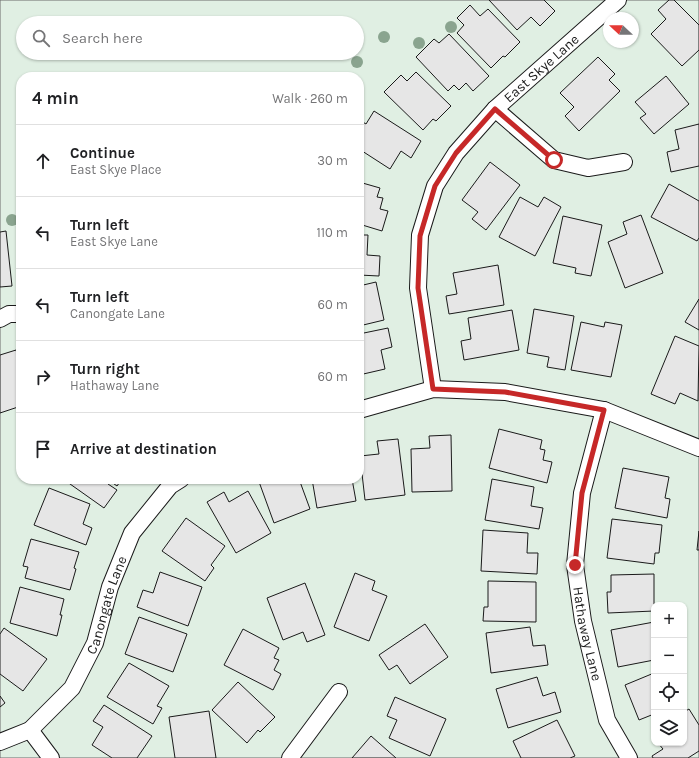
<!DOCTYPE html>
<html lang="en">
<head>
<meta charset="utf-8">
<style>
  body { margin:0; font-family:Karla,sans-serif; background:#f2f2f2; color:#202124 }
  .controls { position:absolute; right:12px; bottom:12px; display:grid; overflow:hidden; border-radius:8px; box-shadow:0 1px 3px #0004 }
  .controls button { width:36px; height:36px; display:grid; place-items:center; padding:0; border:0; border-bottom:1px solid #e0e0e0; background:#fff; color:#202124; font:20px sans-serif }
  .compass { position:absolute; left:603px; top:12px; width:36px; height:36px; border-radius:50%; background:#fff; box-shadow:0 1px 3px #0004; rotate:292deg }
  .stop { position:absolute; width:12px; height:12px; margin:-9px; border:3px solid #c62828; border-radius:50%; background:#fff }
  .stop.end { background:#c62828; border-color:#fff; box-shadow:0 1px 4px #0008 }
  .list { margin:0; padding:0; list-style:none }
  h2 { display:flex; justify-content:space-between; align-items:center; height:52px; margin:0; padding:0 16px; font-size:17px }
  h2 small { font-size:13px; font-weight:400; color:#757577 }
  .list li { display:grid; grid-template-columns:26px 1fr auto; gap:12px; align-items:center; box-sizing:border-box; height:72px; padding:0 16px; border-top:1px solid #e0e0e0 }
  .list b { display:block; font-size:15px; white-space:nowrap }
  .list p { margin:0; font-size:13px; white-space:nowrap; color:#757577 }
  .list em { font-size:13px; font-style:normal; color:#757577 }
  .icon { flex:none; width:22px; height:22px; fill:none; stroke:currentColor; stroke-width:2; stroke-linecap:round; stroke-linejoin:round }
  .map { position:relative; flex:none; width:699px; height:758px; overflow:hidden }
  .search { position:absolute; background:#fff; box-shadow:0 1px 3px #0004; left:16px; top:16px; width:348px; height:44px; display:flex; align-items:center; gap:10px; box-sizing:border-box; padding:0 14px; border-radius:22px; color:#757577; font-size:15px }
  .panel { position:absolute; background:#fff; box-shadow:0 1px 3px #0004; left:16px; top:72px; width:348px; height:412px; border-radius:16px }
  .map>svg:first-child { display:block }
  .green { fill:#e0efe3; stroke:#6a6a6a; fill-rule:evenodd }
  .building { fill:#e6e6e6; stroke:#1a1a1a }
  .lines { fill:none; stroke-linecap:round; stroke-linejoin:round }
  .street-casing { stroke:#1a1a1a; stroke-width:18 }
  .street { stroke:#fff; stroke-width:16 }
  .tree { fill:#8aa48f }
  .route { stroke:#c62828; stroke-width:5 }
  .labels { text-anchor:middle; stroke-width:3; stroke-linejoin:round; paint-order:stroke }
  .street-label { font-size:14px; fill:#1a1a1a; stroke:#fff }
</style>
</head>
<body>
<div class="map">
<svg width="699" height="758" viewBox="0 0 699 758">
  <rect width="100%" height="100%" fill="#fff"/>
  <!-- green -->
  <path class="green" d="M0,0H699V758H0ZM609,18H633V42H609ZM23,23H357V53H23ZM21,77H359V479H21ZM654,605H684V743H654Z"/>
  <!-- building -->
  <path class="building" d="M489,0H544L555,11L540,26L531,17L517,30Z
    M669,0H674L699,25V50L682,66L651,34L666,19L658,10Z
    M470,5L480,16L488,9L520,42L505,57L503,56L491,68L457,33L464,25L457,18Z
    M449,34L489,76L473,91L466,83L459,90L454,85L448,91L416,57L434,39L439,43Z
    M598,57L615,74L609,80L620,91L579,131L565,116L574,107L560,93Z
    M416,72L451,106L436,121L433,119L423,130L384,92L401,75L407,81Z
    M666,76L689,104L654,134L640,118L646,114L635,102Z
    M374,111L421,141L411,158L401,151L390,169L359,149V124L361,121L366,124Z
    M699,124V166L671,172L667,152L679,149L675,130Z
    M490,162L520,185L486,230L472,219L478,212L462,200Z
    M359,182L380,188L377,197L383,198L380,209L388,211L382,231L359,224Z
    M669,184L699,201V238L697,241L651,217Z
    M520,197L538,207L544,197L561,207L535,256L499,237Z
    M641,215L663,273L625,288L608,242L627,234L623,222Z
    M563,216L602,225L591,276L575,273L576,268L553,263Z
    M6,231L12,286L0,287V232Z
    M359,235H368L367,255L380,256L379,276L359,275Z
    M498,265L504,305L449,314L446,296L457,294L453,273Z
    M376,282L384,320L359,326V286Z
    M699,299V330L685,322Z
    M534,309L574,316L565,370L547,367L549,357L527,353Z
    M512,310L519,350L464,360L461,341L471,339L468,318Z
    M581,322L604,327L605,322L622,325L611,377L571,370Z
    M388,328L392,347L381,350L385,369L359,375V334Z
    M675,336L699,346L698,401L680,393L675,404L651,394Z
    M16,350L21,367V406L0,413V355Z
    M499,429L542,440L540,449L545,450L543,460L552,462L547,483L489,468Z
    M451,435L452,491L412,492L411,449L430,448L429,436Z
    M398,439L405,495L365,500L360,456L379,454L377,441Z
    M623,468L669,477L665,498L670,499L667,518L615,508Z
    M63,479H122L117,486L110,481L108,484L117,490L104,508Z
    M258,479H299L310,509L274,523Z
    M312,479H352L356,501L317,508Z
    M492,479L534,487L531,506L543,508L539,529L485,520Z
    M49,488L90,504L83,524L92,528L86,545L34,525Z
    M248,491L271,533L236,553L207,502L224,492L229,502Z
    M186,518L225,546L211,565L214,568L205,581L162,551Z
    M612,519L662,525L659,553H655L654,564L607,558Z
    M483,530L528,533L527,553H538L537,574L481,571Z
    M699,531V550H697Z
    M31,539L79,552L74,568L76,569L70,590L25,578L28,567L23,566Z
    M160,572L202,587L188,626L137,607L143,590L153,593Z
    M355,573L375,581L372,590L387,596L369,641L334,627Z
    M654,574V611L608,613L607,592H611V575Z
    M488,581L536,582V622L483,621L484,607H488Z
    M305,583L325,635L307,642L303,632L283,640L267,598Z
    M20,587L64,599L60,615H62L57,636L10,623Z
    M139,617L187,634L173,672L125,654Z
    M654,622V660L618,667L611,630Z
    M425,624L448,657L410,684L397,665L389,670L379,655Z
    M530,627L533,646L545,645L548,665L491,673L486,633Z
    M4,628L47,659L23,691L0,674V634Z
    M243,629L279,648L274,658L279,660L274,670L281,674L273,690L224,665Z
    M129,663L169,686L157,706L162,708L153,724L107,697Z
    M654,673V714L639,720L625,685Z
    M537,677L543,696L555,692L561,712L508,728L496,689Z
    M238,682L275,717L260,732L258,730L247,743L212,710Z
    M0,696L5,703L0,707Z
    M395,697L446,719L430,756L389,738L397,720L387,716Z
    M104,705L152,736L137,758H112L92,745L103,727L93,721Z
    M689,709L699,725V751L688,758H653L652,756L663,749L658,743H684V712Z
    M209,711L216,758H175L169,717Z
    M557,720L575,756L570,758H521L513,741Z
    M371,736L396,758H352Z"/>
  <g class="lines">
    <defs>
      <g id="street">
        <path d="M495,109L554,160L588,168L624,162"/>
        <path d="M0,319L9,314H21"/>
        <path id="s1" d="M433,389L418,288L420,235L435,186L456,153L495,109L618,0"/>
        <path d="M359,410L433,389L505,392L604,410L699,448"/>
        <path id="s2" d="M604,410L582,493L575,565L583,621L607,720L629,758"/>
        <path d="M30,730L51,758"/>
        <path id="s3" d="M0,742L30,730L72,688L95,643L110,587L132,533L170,486L181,479"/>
        <path d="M290,758L339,692"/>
      </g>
    </defs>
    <!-- street casing -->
    <use href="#street" class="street-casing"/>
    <!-- street -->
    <use href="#street" class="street"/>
  </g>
  <!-- trees -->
  <g class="tree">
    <circle cx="451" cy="27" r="6"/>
    <circle cx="384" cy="37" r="6"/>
    <circle cx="419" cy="43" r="6"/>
    <circle cx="357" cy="62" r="6"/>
    <circle cx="12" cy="220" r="6"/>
  </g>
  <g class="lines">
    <!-- route -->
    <path class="route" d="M554,160L495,109L456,153L435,186L420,236L418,288L433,389L505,392L604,410L582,493L575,565"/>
  </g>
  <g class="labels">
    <!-- street labels -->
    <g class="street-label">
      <text dy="5" stroke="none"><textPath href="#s1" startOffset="366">East Skye Lane</textPath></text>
      <text dy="5" stroke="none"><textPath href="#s3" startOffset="182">Canongate Lane</textPath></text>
      <text dy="5" stroke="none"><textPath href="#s2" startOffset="228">Hathaway Lane</textPath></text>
    </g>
  </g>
</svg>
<div class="controls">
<button>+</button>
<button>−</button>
<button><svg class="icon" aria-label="locate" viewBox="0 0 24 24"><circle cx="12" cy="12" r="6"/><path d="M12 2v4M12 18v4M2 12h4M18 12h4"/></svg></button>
<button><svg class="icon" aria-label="layers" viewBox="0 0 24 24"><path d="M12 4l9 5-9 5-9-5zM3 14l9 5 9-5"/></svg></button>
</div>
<svg class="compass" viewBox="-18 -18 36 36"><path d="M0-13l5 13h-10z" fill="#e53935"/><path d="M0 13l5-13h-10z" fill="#757577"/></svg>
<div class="stop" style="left:554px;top:160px"></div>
<div class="stop end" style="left:575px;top:565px"></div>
<div class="search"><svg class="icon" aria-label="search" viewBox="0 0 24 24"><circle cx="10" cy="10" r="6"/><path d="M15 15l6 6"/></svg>Search here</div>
<section class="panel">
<h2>4 min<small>Walk · 260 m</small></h2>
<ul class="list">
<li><svg class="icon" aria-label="ahead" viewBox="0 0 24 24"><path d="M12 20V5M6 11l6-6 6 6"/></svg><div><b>Continue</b><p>East Skye Place</p></div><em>30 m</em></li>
<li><svg class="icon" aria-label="left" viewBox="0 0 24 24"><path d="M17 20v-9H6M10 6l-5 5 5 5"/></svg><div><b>Turn left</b><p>East Skye Lane</p></div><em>110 m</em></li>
<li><svg class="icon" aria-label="left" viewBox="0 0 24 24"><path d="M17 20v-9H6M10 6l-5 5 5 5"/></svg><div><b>Turn left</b><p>Canongate Lane</p></div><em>60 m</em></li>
<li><svg class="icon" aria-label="right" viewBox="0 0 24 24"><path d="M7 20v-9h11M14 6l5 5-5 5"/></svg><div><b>Turn right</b><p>Hathaway Lane</p></div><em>60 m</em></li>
<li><svg class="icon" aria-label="arrive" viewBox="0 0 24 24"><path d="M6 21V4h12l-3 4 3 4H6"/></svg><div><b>Arrive at destination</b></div></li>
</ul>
</section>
</div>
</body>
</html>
